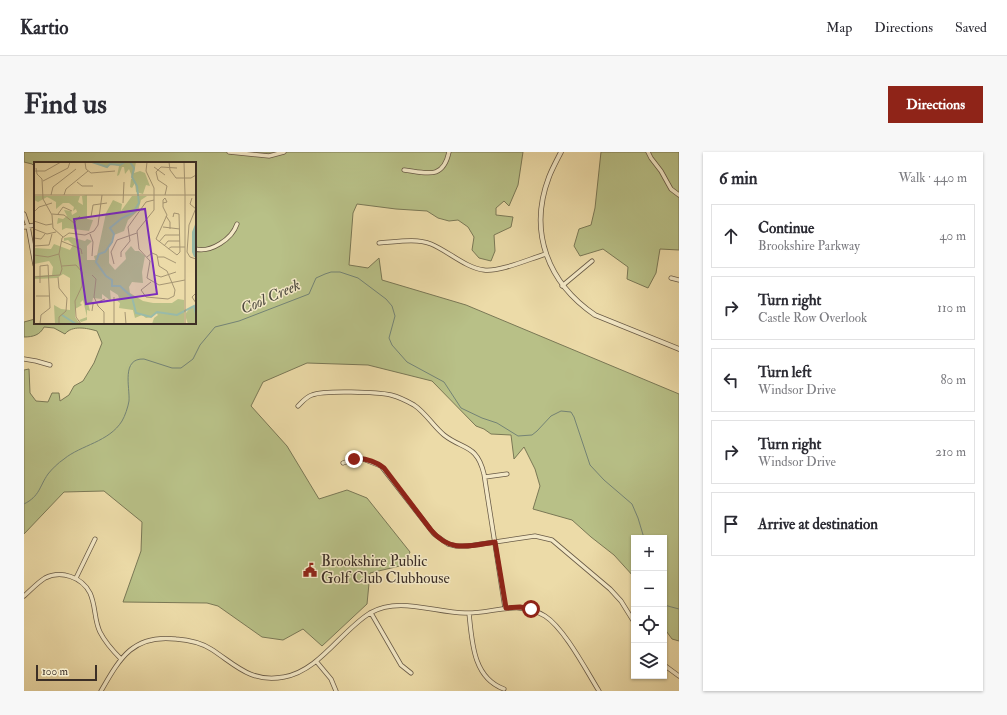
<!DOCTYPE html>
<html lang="en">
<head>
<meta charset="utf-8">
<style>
  body { margin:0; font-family:"IM FELL Double Pica",serif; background:#f7f7f7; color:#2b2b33 }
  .controls { position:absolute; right:12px; bottom:12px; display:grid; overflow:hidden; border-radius:0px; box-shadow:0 1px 3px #0004 }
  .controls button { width:36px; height:36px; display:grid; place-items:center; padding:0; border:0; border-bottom:1px solid #e1e1e2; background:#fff; color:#2b2b33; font:20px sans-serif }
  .scale { position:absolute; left:12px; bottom:10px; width:61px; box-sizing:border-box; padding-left:4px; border:2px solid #3c2f26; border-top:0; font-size:11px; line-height:14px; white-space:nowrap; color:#3c2f26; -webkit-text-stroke:3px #f3e8c6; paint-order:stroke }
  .stop { position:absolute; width:12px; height:12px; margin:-9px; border:3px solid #8f2418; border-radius:50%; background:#fff }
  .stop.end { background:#8f2418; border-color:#fff; box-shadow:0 1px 4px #0008 }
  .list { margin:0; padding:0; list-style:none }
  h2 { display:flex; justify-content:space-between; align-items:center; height:52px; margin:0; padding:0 16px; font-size:17px }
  h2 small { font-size:13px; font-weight:400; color:#7c7c81 }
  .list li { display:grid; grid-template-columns:26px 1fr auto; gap:12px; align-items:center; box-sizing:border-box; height:64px; margin:0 8px 8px; padding:0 8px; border:1px solid #e1e1e2; border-radius:0px }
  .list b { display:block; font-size:15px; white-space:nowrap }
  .list p { margin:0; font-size:13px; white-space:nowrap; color:#7c7c81 }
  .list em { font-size:13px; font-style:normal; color:#7c7c81 }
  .icon { flex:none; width:22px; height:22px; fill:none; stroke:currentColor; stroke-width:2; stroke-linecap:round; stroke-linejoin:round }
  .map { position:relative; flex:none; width:655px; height:539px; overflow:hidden; border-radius:0px }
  header { display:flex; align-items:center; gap:24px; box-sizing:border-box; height:56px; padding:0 20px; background:#fff; border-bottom:1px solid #e1e1e2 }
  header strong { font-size:19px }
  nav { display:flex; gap:22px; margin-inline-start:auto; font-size:14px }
  .intro { display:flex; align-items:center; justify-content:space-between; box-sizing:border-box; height:96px; padding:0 24px }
  h1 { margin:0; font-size:28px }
  .button { padding:10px 18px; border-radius:0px; background:#8f2418; color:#fff; font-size:14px; font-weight:700 }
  main { display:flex; gap:24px; padding:0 24px }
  aside { flex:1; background:#fff; border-radius:0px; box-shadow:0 1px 3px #0004 }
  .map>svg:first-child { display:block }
  .green { fill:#b8c087; stroke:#7a7856 }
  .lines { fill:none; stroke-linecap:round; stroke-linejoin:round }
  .stream { stroke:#748375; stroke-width:1 }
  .minor-casing { stroke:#685a46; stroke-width:5 }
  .tertiary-casing { stroke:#685a46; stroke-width:5.5 }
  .minor { stroke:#f3e8c6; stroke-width:3.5 }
  .tertiary { stroke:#f3e8c6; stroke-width:4 }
  .route { stroke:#8f2418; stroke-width:5 }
  .labels { text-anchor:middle; stroke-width:3; stroke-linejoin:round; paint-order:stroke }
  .poi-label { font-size:15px; fill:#3c2f26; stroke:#f3e8c6; text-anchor:start }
  .water-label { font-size:16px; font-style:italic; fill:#4f4b40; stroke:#f3e8c6 }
  .inset-river { fill:none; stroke:#9ba; stroke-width:2 }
  .inset-road { fill:none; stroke:#a69674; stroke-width:1 }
  .view { fill:#7b2cbf; fill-opacity:0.15; stroke:#7b2cbf; stroke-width:2 }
  .inset-edge { fill:none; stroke:#3c2f26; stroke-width:2 }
</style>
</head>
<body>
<header>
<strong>Kartio</strong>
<nav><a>Map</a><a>Directions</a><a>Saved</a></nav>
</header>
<div class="intro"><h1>Find us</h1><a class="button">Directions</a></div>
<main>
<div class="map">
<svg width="655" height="539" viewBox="0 0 655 539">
  <rect width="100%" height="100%" fill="#ecdba8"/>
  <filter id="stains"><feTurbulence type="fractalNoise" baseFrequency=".005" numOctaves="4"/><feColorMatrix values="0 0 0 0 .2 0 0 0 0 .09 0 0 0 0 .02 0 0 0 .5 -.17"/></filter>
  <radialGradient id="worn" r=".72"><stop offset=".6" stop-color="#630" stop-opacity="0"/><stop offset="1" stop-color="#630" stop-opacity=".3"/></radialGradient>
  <!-- green -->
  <path class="green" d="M0,0H499L494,33L485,54L480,49L472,56V63L489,65L487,75L470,83L471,99L467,109L455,106L448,98L450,85L444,75L434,68L425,69L414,66L403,59L372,57L333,52L329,61L325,113L344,116L355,106L358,128L442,153L655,242V489L648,487L640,476V386H610V425L590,403L567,385L548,368L509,357L516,334L511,317L500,295L490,307L487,283L467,282L460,277L452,274L408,229L344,213L283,211L239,230L227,254L263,294L295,347L323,338L343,346L386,400L380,413L346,421L343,452L298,494L279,477L259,488L238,485L194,454L183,451L99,450L117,399L118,370L80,339L40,340L0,382V218L5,217L6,241L12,249L24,250L28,241H35L36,249L45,243L50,234L59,229L70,211L78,191L73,179C63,176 48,173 41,182L30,176L20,175C16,183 9,185 0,185V170L11,167V171H171V11H11V15L8,12L0,10Z
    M577,0H655V98L636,97L632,121L624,136L603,127L604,115L579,97L556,104L550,94L555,77L567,73L571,56Z"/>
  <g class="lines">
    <!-- stream -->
    <path class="stream" d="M0,352C16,344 15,335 24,322C28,317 34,311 40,307C57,293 85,290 98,269C101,264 104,255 105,249C106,235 97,206 120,207L148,216H157L169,207L176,193L191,175L215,169L285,142L292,126L301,122L307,120H316L334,126L362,147L368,154L371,164L365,186L368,193L383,210L420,230L437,256L458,266L473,271L494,284L508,283L513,279L527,264L537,259L547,260L550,265L566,313L580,328L608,352L614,366L620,386
      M640,453L655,457"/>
    <defs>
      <path id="minor" d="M205,0L245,4L260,0
        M624,0L627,6L637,19L647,37L655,43
        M380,18C403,21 419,28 425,0
        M0,62L4,74L11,113
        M0,75L11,73
        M355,91C372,90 392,86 407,92C424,99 442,116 460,118C476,120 505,107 522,102
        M171,97C187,101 208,87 213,72
        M647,126L655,128
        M538,134L568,109
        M0,207L12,209L26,213
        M274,254C278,250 282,245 288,243C300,238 354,240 367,243C375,245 383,249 390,253C402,261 409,274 420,283C439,298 453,292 460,322L481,456
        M319,311L330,307H339L357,314L410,382L424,392L432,394H444L511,384L528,388L586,437L597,449L610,470
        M461,325L483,322
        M52,426L71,387
        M0,444C7,438 13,431 21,426C37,418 58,425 66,441C72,454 70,468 76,480C81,490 89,499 97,507
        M347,461L377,513L387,521
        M445,461C448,490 449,526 480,537
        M292,509L307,527L312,539
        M640,513L655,524
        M77,539C96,506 109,482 152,487C165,488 176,490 187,497C212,513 226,531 260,525C295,519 317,479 346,461C375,444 411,461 441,461C469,462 494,447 521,464C540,476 562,518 575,539"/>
      <path id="tertiary" d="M537,0C533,8 528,17 525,25C504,80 524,131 571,163L655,197"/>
    </defs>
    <!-- minor casing -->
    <use href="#minor" class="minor-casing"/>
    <!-- tertiary casing -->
    <use href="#tertiary" class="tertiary-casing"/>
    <!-- minor -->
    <use href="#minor" class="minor"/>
    <!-- tertiary -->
    <use href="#tertiary" class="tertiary"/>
  </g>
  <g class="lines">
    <!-- route -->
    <path class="route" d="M330,307C341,306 351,309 360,316L407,378C426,401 445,394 471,390L482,456L496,455L507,457"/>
  </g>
  <!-- icons -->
  <defs>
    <symbol id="civic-bare" viewBox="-9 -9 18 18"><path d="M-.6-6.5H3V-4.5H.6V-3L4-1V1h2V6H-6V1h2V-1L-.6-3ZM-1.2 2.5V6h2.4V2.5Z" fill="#8f2418" stroke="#f3e8c6" stroke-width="2.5" paint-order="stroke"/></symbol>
  </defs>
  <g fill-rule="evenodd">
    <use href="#civic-bare" x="276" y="408" width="20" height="20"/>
  </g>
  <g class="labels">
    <!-- poi labels -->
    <g class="poi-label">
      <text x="297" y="414">Brookshire Public<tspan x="297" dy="17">Golf Club Clubhouse</tspan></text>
    </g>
    <!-- water labels -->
    <g class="water-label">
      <text transform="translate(246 144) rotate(-24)" y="6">Cool Creek</text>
    </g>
  </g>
  <!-- overview -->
  <g transform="translate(10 10)">
    <rect width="162" height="162" fill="#ecdba8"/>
    <path d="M57,0H102L100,11L106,9L111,11L116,24L112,23L109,32L102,30L101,21L98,26L96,25L97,17H99L95,7L91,12L90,5H88L85,13L83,14L85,4L77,2L72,5ZM53,33V57L59,58L55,69L32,66L28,68V60L23,62L24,56L29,57L33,54L30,48L37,49L38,53L43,50L42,47L39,49L40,45L35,41H29L22,47V40L17,37L13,35L4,40L0,38V34H46L44,40L49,43L48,34ZM98,34H113L107,38L104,49L94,58L90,69L80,73L75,85V101L81,108L92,97L91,91L97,84L101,89H105L111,94L108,110L109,121L98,120L95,125L96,131L109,139L119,141H138L144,137L150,138V162H118L120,156L124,153L122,151L118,155L112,156L108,153L101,156L99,148L85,146L86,141L81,137L85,136L84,133L76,128L77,139L68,132V137L59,136L58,141H54L56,149L53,148V158L47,160L45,158L53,155L49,138L46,141L48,143L41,147V155L46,162H21L20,143L27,147L36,148V116L29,112L23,116L1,117V114L18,113L19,105L15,99L0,102V86L17,87L20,82L36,88L39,83L34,78L30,79V76L37,75L51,79L53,77L58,79L53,84V98H61L60,94L63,93L72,51L79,38L88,42L87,49ZM157,145L162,147V162H154L152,156V151Z" fill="#b8c087"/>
    <path d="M162,60V95H160L158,90V70Z" fill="#9ba"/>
    <path class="inset-river" d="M58,0L73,5L76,2L86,3L91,0M96,0L100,6L98,15L103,24L105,41L99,51L88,56L76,66L80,72L78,80L71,90L65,92L62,100L72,114L78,118V124H86L98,135L102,151L117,155L123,150L143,153L160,144L162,152M28,153L42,162"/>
    <path class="inset-road" d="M51,0L52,7L57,11L81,9M113,0L112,9L120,26V48L103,69L105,87L116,99L113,116L125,123L151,118M135,0L136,8L142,16H157L162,13M150,0L151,32M120,5L131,13M2,6L3,12L8,17L9,37L18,53L19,66L29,75M0,9H11L27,0M9,19L34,6L36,0M43,20L48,24H59M0,33H162M17,33L19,25L42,7M30,33L32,27L54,9M131,33L133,24L124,18L122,10L127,5L143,6M158,36L156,42L162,47M89,41L90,20M129,41L133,40L131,36L129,38V45L133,53L122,77L143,93L146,90L145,52L140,51L139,55M162,46L155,63L153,90L156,95L162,97M0,50L5,45L18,41M18,52L30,53L40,61L46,54M24,52L29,45L38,49M132,54L136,60V67M57,55L59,43L73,41M0,59L12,63L18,62M129,65L146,67M0,67L13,72L22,70M56,72L59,80L58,94M0,76L7,77L11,72M27,79L47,87L48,92M125,80L131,73H146M0,84L15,83L18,72M130,84L134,79H146M134,87L137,85H151M0,93L14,95L25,92M87,95V90L96,79L94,65L112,40L120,38M113,95L118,91L123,93L125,104L133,109L141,128L140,134L134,137L112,135L107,128L117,120M124,95H130L142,101M80,102L77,90L83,78L103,71M28,104L42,103L48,110V124L41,139L42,155L47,162M58,113L62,117L60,135L64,144L70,150V162M121,113L127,115L142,110M0,115L26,113L28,107L25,92L28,76L35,71L51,73L60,69L64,63L68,33M24,115L25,126L33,136L32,149L25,155V162M6,121V104L14,103L16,146L7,153L6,162M162,131L158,135L162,141M2,134H16M80,135V162M58,149L59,142L71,137M91,150L92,162M151,162V32"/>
    <path class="view" d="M111,47L123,132L52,142L40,57Z"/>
    <rect width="162" height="162" class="inset-edge"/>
  </g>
  <rect width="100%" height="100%" filter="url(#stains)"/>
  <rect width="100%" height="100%" fill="url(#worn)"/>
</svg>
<div class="controls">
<button>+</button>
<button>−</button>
<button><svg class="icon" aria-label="locate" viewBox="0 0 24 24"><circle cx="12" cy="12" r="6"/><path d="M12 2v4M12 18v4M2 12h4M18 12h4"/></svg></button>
<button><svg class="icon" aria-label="layers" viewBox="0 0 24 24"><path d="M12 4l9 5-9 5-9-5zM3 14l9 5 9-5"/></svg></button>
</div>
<div class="scale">100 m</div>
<div class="stop" style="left:507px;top:457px"></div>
<div class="stop end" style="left:330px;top:307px"></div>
</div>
<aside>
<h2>6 min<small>Walk · 440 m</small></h2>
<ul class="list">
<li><svg class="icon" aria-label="ahead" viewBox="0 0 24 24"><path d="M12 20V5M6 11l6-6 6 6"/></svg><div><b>Continue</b><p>Brookshire Parkway</p></div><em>40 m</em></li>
<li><svg class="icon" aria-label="right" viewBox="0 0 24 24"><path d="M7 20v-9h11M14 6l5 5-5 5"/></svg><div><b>Turn right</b><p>Castle Row Overlook</p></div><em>110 m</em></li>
<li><svg class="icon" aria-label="left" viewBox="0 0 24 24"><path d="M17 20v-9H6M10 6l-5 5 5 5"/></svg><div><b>Turn left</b><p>Windsor Drive</p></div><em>80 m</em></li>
<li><svg class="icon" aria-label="right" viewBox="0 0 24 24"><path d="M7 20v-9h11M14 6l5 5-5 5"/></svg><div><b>Turn right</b><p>Windsor Drive</p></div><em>210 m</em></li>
<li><svg class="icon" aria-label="arrive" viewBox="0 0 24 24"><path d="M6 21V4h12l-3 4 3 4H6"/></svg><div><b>Arrive at destination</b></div></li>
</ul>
</aside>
</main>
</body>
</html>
